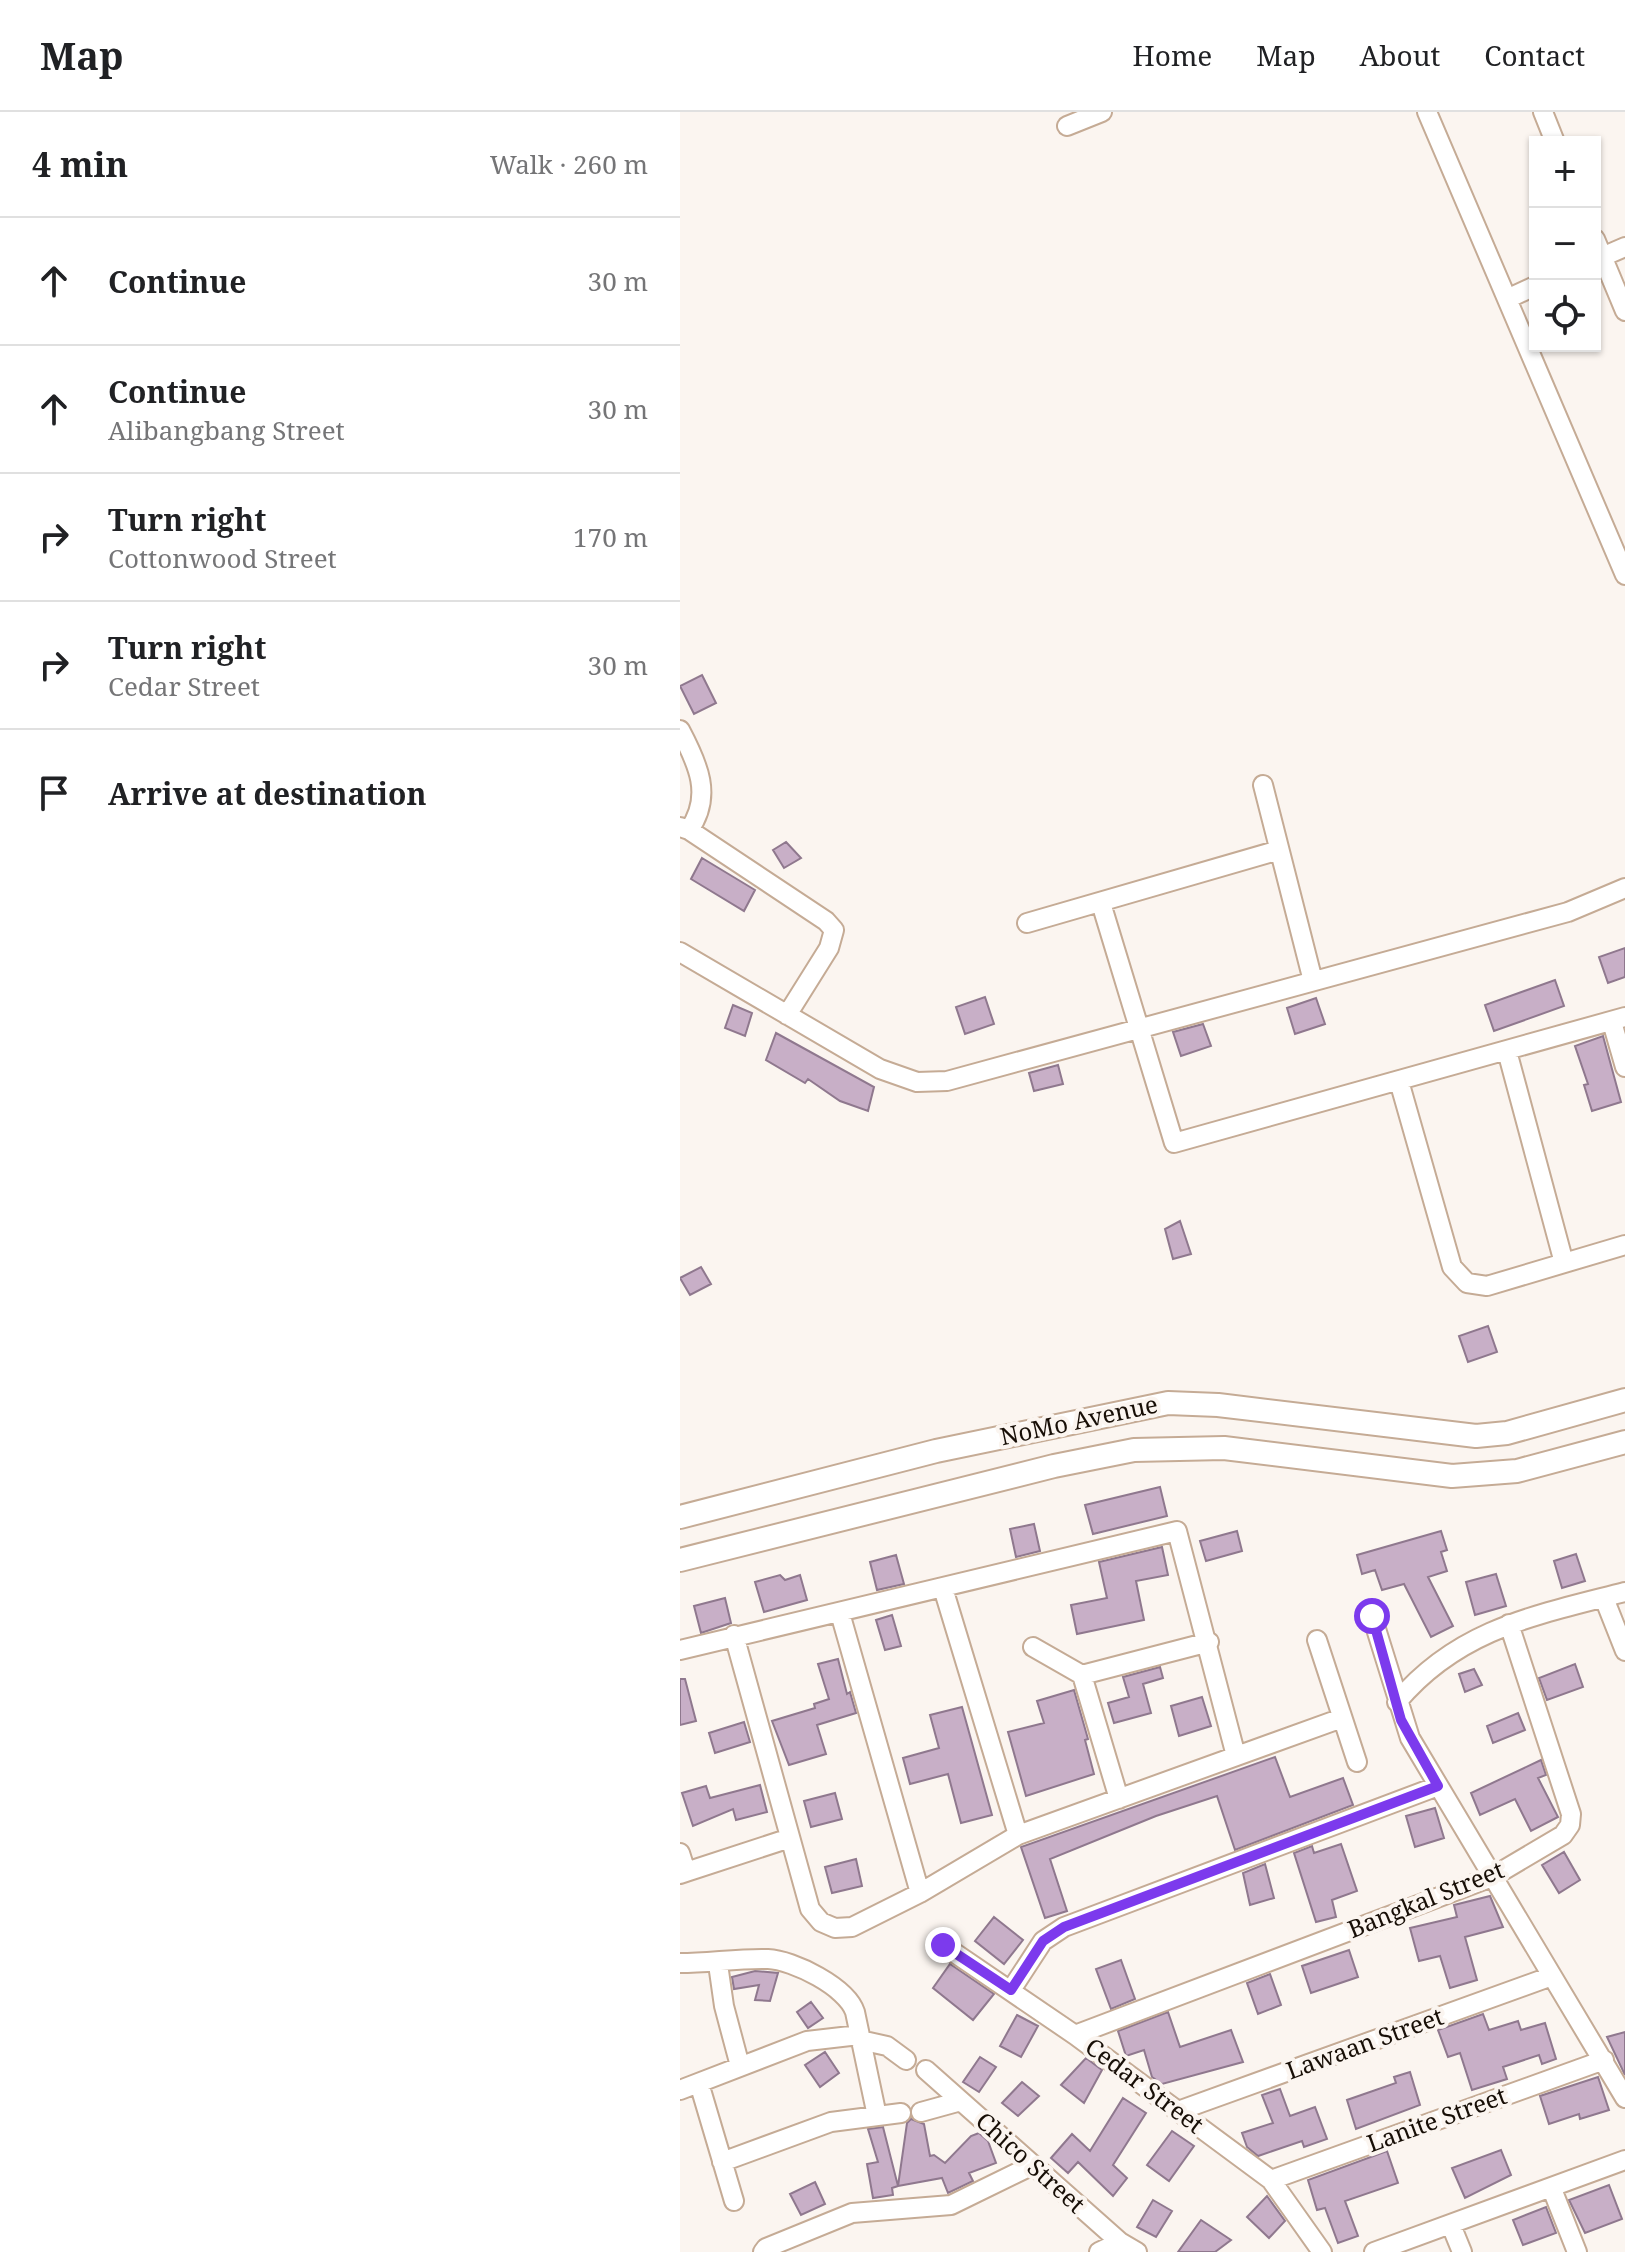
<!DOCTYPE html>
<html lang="en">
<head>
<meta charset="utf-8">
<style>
  body { margin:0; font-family:"Noto Serif",serif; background:#f6f6f6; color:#202124 }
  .controls { position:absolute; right:24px; top:24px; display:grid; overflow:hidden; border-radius:0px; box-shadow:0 2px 6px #0004 }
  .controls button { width:72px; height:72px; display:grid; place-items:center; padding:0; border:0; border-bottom:2px solid #e0e0e0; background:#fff; color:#202124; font:40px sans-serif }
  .stop { position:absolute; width:24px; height:24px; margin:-18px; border:6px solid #7c3aed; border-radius:50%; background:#fff }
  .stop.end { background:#7c3aed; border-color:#fff; box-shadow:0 2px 8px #0008 }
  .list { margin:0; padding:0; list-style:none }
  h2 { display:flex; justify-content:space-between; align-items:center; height:104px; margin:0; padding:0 32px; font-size:34px }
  h2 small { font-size:26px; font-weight:400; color:#757577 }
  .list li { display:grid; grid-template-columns:52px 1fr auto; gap:24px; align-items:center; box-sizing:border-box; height:128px; padding:0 32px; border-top:2px solid #e0e0e0 }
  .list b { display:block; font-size:30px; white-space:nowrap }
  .list p { margin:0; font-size:26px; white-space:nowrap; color:#757577 }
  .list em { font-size:26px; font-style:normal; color:#757577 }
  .icon { flex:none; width:44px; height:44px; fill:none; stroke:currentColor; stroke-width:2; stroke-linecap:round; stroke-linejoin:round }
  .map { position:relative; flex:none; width:945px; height:2140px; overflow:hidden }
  header { display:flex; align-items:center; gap:48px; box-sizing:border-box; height:112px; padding:0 40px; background:#fff; border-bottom:2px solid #e0e0e0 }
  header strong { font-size:38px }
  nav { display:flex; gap:44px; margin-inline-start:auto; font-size:28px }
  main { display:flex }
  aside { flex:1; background:#fff }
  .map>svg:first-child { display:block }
  .building { fill:#c8afc7; stroke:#8f788e; stroke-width:2 }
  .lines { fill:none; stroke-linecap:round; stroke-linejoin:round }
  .minor-casing { stroke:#c5ab95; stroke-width:22 }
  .major-casing { stroke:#c5ab95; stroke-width:26 }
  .minor { stroke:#fff; stroke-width:18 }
  .major { stroke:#fff; stroke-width:22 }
  .route { stroke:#7c3aed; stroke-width:10 }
  .labels { text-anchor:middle; stroke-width:8; stroke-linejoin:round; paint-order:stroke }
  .street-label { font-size:24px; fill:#170e06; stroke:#fbf5f0 }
</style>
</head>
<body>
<header>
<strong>Map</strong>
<nav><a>Home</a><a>Map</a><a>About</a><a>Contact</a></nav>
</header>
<main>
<aside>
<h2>4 min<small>Walk · 260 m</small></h2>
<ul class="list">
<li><svg class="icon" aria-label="ahead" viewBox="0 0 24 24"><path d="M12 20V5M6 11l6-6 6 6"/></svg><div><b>Continue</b></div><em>30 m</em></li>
<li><svg class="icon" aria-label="ahead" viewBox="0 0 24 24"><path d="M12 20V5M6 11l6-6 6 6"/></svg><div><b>Continue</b><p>Alibangbang Street</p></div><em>30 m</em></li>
<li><svg class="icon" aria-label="right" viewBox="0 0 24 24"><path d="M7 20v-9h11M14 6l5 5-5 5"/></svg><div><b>Turn right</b><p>Cottonwood Street</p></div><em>170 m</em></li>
<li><svg class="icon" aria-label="right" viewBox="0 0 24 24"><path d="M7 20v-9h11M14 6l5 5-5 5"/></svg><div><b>Turn right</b><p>Cedar Street</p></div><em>30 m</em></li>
<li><svg class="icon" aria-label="arrive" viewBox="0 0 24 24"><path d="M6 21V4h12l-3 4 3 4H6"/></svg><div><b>Arrive at destination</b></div></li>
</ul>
</aside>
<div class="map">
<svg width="945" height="2140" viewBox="0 0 945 2140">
  <rect width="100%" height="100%" fill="#fbf5f0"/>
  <!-- building -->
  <path class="building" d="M22,563L36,591L14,602L0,574Z
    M106,730L121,746L104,756L93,738Z
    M22,746L75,778L64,799L11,767Z
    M945,836V865L928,871L919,845Z
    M875,868L884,894L814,919L805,893Z
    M305,885L314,912L285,922L276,895Z
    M636,886L645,912L615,922L607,896Z
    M53,893L72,901L65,924L45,916Z
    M523,912L531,934L501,944L493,920Z
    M96,921L194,975L188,999L160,989L128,967L125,971L86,948Z
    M923,924L941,990L912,999L904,973L908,972L895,934Z
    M378,953L383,972L354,979L349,961Z
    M500,1109L511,1142L493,1147L485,1117Z
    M21,1155L31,1172L10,1183L0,1166Z
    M808,1214L817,1240L788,1250L779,1224Z
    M480,1375L487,1404L413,1422L405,1393Z
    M354,1412L360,1439L336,1445L330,1417Z
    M557,1419L562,1439L526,1449L520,1429Z
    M761,1419L767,1438L761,1440L767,1459L748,1465L773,1514L751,1525L724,1472L702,1478L695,1458L682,1462L677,1443Z
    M482,1435L488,1463L456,1469L464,1508L397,1522L391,1493L427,1486L419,1450Z
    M896,1442L905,1469L882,1476L874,1449Z
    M216,1443L224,1472L197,1478L190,1450Z
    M816,1462L826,1494L795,1503L786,1470Z
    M100,1463L105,1468L120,1463L127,1488L84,1500L75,1470Z
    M45,1486L51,1511L21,1521L14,1494Z
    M212,1503L221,1534L205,1538L196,1508Z
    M158,1547L167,1582L170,1580L176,1601L137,1613L146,1642L109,1653L92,1609L135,1596L134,1592L149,1587L138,1552Z
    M895,1552L903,1575L867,1588L859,1566Z
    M480,1555L483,1566L463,1572L471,1601L434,1611L428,1591L449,1585L443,1565Z
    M794,1557L802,1573L785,1580L779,1562Z
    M0,1567H5L16,1609L0,1613Z
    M394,1578L408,1627L405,1628L414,1662L346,1684L328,1620L364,1611L357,1589Z
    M522,1585L531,1614L499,1624L491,1594Z
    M282,1595L312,1703L281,1711L268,1662L230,1672L223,1646L259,1636L250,1603Z
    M838,1601L845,1618L813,1631L807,1614Z
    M64,1610L70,1630L35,1641L29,1621Z
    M595,1645L610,1685L663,1666L673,1693L555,1738L537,1684L476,1704L370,1747L387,1799L365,1806L341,1735Z
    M861,1648L866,1663L858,1666L878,1705L851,1719L835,1687L800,1703L791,1681Z
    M80,1673L87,1700L56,1708L53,1697L13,1714L2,1681L26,1674L30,1686Z
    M155,1681L162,1707L131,1715L124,1689Z
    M755,1696L764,1726L735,1735L726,1704Z
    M661,1732L677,1779L652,1788L656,1805L636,1810L614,1741L632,1734L634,1741Z
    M884,1740L900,1768L879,1781L862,1753Z
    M176,1747L182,1774L152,1781L145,1755Z
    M585,1752L594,1786L570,1793L563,1761Z
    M810,1784L823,1815L785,1825L797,1868L770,1876L760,1844L739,1849L730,1816L777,1805L774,1793Z
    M314,1805L343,1828L324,1852L295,1829Z
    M669,1838L678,1865L631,1881L622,1854Z
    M441,1848L455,1887L431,1897L416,1857Z
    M270,1852L314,1882L293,1908L253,1876Z
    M75,1859L98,1861L90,1889L75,1888L79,1873L54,1877L52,1865Z
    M590,1862L601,1893L578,1902L567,1871Z
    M131,1890L143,1906L128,1916L117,1900Z
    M488,1900L500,1935L551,1918L563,1950L482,1972L472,1965L464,1938L446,1944L438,1919Z
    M803,1902L809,1918L838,1909L841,1918L865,1911L876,1947L862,1952L859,1943L823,1955L827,1967L792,1978L780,1941L768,1945L758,1918Z
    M337,1903L358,1914L341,1945L320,1934Z
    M945,1920V1963L927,1925Z
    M145,1940L159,1961L140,1975L125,1953Z
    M300,1945L316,1955L299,1980L283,1970Z
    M406,1946L422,1958L404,1991L381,1973Z
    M730,1960L740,1993L676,2017L667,1988L716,1971L714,1965Z
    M918,1965L929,1998L900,2007L899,2002L869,2012L860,1984Z
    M342,1970L359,1984L338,2004L322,1991Z
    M600,1977L610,2004L635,1995L647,2027L624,2035L622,2029L578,2044L567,2035L562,2021L593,2011L582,1983Z
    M443,1986L466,2001L433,2053L447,2066L433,2084L398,2050L388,2061L371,2046L392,2022L410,2039Z
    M231,2007L244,2012L250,2044L254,2043L265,2051L291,2024L299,2021L308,2029L316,2051L289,2061L293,2069L268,2081L262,2066L218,2074L227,2011Z
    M203,2015L218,2074L212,2076L213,2083L193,2086L187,2052L198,2050L188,2017Z
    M492,2019L514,2034L489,2069L467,2053Z
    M821,2038L831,2063L785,2086L772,2056Z
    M707,2039L718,2071L665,2089L678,2124L658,2131L645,2096L637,2098L628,2068Z
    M135,2070L145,2092L121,2103L110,2082Z
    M929,2073L942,2107L905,2121L889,2088Z
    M587,2084L605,2109L589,2126L567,2105Z
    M473,2088L492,2099L476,2125L457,2115Z
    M866,2095L876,2121L843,2133L833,2108Z
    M521,2108L551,2128L535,2140H498Z"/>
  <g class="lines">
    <defs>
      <path id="minor" d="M747,0L945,463
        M863,0L875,30
        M387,14L422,0
        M915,127L945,199
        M915,148L945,135
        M827,187L855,174
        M0,618C18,652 33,684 9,718
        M583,673L633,869
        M0,715L9,718L146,809L154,818L149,836L107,903
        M421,791L494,1031L945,905
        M347,811L599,738
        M0,840L200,957L237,970L267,969L888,800L945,776
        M932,910L945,955
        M827,939L884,1151
        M719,969L772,1155L787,1171L807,1174L945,1133
        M263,1476L338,1723
        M924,1486L945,1539
        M160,1501L240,1781
        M692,1504L730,1626L945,1986
        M54,1523L130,1797L141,1810L155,1816L172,1815L240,1781L338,1723L662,1606
        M637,1528L677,1650
        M353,1535L402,1563L439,1687
        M0,1538L497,1419L556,1644
        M402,1563L529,1530
        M717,1590C778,1517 856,1503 945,1480
        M0,1741L6,1760L0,1762
        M6,1760L110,1726
        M263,1833L395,1923L591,2068L642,2140
        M0,1851C29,1851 59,1846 88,1847C113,1848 167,1875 175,1900L197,2004
        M38,1852L44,1894L60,1954
        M331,1878L363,1829L384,1815L758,1674
        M395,1923L812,1765L883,1723L890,1713L891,1702L829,1512
        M180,1928L207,1934L226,1948
        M246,1958L440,2130L457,2140
        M19,1971L54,2089
        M0,1978L127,1929L179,1923
        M498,1999L872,1864
        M241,2000L281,1989
        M42,2050L151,2010L221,2001
        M591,2068L924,1948
        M872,2077L897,2140
        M771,2113L782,2140
        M83,2140L86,2136L172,2101L271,2093L353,2053
        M419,2140L440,2130
        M694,2140L945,2048"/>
      <path id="major" d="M0,1405L256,1339L488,1291L538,1293L796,1324L827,1321L945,1288
        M0,1448L374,1354L454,1338L544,1336L772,1364L837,1359L945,1330"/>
    </defs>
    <!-- minor casing -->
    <use href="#minor" class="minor-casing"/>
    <!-- major casing -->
    <use href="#major" class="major-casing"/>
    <!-- minor -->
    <use href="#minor" class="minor"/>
    <!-- major -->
    <use href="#major" class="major"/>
  </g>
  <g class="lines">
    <!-- route -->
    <path class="route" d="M263,1833L331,1878L363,1829L384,1815L758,1674L721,1608L692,1504"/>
  </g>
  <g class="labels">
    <!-- street labels -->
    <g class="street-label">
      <text transform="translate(399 1309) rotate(-12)" y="8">NoMo Avenue</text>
      <text transform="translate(746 1788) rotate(-22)" y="8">Bangkal Street</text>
      <text transform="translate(685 1932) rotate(-20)" y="8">Lawaan Street</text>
      <text transform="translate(464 1974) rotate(37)" y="8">Cedar Street</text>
      <text transform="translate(757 2008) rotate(-20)" y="8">Lanite Street</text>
      <text transform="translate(350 2051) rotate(42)" y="8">Chico Street</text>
    </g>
  </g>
</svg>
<div class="controls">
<button>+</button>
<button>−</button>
<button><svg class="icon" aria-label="locate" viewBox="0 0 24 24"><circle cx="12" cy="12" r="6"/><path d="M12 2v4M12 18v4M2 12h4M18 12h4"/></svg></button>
</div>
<div class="stop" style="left:692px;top:1504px"></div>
<div class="stop end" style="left:263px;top:1833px"></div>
</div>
</main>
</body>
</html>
